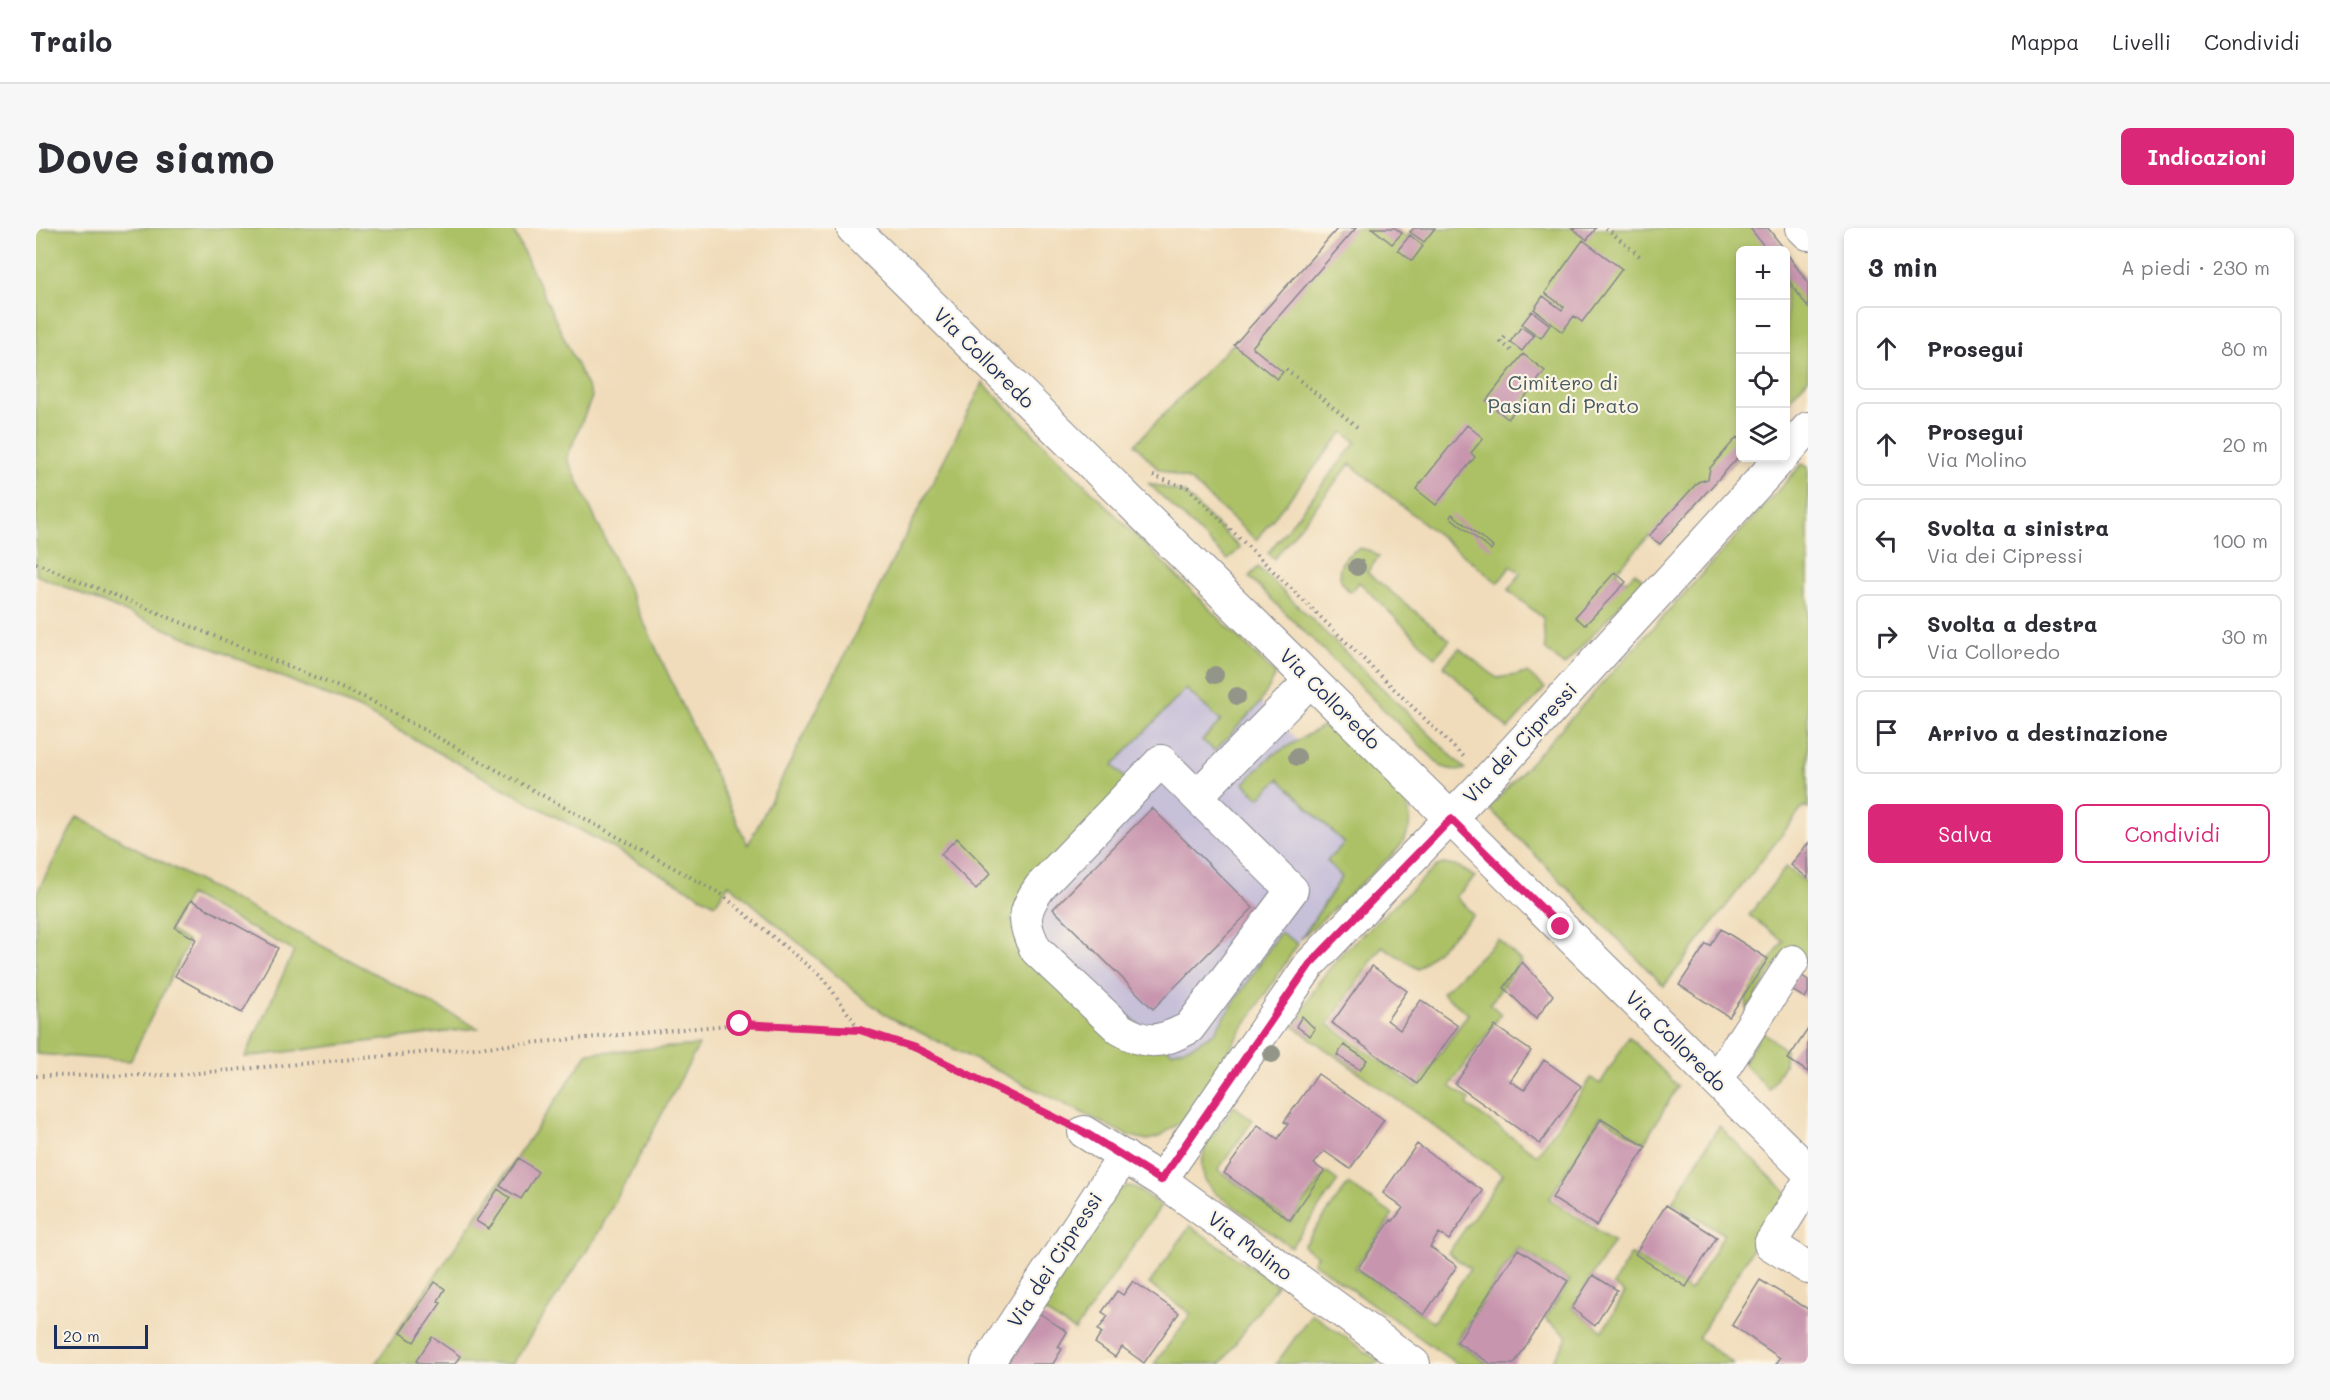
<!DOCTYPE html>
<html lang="it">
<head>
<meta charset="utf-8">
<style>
  body { margin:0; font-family:Mali,sans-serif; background:#f7f7f7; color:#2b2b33 }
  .controls { position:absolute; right:18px; top:18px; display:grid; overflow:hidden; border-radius:9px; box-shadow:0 3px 9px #0003 }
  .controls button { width:54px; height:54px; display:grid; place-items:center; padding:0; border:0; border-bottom:2px solid #e1e1e2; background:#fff; color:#2b2b33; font:30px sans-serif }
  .scale { position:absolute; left:18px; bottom:15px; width:94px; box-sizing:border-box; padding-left:6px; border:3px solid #1b2f5e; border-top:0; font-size:16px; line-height:21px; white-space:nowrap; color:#1b2f5e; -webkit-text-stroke:4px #fcf5e5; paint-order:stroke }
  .stop { position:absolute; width:18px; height:18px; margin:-14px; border:4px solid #db2777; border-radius:50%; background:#fff }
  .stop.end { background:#db2777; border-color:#fff; box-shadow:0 2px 6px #0008 }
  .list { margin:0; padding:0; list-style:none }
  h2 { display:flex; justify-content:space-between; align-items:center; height:78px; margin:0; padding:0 24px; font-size:26px }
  h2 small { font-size:20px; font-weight:400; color:#7c7c81 }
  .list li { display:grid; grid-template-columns:39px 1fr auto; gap:18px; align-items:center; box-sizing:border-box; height:84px; margin:0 12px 12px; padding:0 12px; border:2px solid #e1e1e2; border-radius:9px }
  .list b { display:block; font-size:22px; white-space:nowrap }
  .list p { margin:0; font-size:20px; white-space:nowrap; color:#7c7c81 }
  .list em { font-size:20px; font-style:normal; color:#7c7c81 }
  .actions { display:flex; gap:12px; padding:18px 24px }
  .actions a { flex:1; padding:14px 0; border:2px solid #db2777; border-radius:9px; text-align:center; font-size:21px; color:#db2777 }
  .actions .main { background:#db2777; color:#fff }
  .icon { flex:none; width:33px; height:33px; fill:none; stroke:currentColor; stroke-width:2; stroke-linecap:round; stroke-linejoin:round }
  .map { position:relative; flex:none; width:1772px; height:1136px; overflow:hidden; border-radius:9px }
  header { display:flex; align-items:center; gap:36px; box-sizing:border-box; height:84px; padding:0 30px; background:#fff; border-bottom:2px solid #e1e1e2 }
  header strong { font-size:28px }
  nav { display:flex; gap:33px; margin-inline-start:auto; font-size:21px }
  .intro { display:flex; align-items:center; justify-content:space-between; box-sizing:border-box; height:144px; padding:0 36px }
  h1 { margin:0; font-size:42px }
  .button { padding:15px 27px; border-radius:9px; background:#db2777; color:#fff; font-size:21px; font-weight:700 }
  main { display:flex; gap:36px; padding:0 36px }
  aside { flex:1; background:#fff; border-radius:9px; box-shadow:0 3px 9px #0003 }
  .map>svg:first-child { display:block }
  .industrial { fill:#c7c0d9 }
  .green { fill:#acc166; stroke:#647862; stroke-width:1.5 }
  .building { fill:#c895ae }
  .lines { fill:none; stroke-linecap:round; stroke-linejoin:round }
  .minor-casing { stroke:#86868c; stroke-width:34 }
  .major-casing { stroke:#86868c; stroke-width:35 }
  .path { stroke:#86868c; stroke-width:4; stroke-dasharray:1.5 4.5; stroke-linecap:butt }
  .minor { stroke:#fff; stroke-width:32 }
  .major { stroke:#fff; stroke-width:33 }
  .tree { fill:#929588 }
  .route { stroke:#db2777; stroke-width:8 }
  .labels { text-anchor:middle; stroke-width:4.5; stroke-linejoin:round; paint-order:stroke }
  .street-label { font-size:20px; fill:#1b2f5e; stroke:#fcf5e5 }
  .park-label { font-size:20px; fill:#465b60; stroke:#fcf5e5 }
</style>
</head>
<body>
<header>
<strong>Trailo</strong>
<nav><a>Mappa</a><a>Livelli</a><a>Condividi</a></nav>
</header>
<div class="intro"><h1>Dove siamo</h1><a class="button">Indicazioni</a></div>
<main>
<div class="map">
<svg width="1772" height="1136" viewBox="0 0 1772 1136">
  <rect width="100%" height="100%" fill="#fcf5e5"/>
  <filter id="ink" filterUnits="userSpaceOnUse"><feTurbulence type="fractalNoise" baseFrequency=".0167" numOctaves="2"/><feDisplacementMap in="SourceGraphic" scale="12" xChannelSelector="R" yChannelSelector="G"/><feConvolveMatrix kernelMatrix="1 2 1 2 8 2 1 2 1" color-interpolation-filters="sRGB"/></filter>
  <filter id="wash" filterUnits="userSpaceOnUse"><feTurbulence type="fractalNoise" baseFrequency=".008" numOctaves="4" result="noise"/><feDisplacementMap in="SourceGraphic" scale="24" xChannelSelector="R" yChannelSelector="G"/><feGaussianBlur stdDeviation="1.35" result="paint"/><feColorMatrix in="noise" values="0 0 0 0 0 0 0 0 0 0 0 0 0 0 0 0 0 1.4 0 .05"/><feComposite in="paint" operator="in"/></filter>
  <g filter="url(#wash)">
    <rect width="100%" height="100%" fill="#f0dcba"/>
    <!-- industrial -->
    <path class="industrial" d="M1180,431L1343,592L1167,862L870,750Z"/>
    <!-- green -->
    <path class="green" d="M0,0H476L556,169L531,230L712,617L947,155L1240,447L1224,475L1179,523L1166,512L1185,493L1150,461L1077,537L1093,555L975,692L1136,824L1158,817L1178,805L1244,704L1262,716L1147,892L1123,909L1111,912L1091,907L855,790L832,774L693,656L679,676L323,481L0,347Z
      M1302,0H1359L1371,9L1378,0H1732L1749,22H1704V205L1701,209L1704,212V227L1624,316L1613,308L1580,344L1590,353L1599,344L1607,352L1528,438L1509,421L1507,390L1472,362L1485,345L1475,338L1462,355L1314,236L1238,331L1232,325L1320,214L1307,204L1220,312L1155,253L1121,240L1099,216L1195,117H1199Z
      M1750,24L1772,55V151L1753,172L1750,169Z
      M1766,236L1772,239V580L1768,578L1628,758L1453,580Z
      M1112,255L1148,265L1204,320L1192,332Z
      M1324,320L1335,323L1343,329L1331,344L1414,412L1399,429L1323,354L1314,364C1296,347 1302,330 1324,320Z
      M1222,339L1429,541L1422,543L1406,539L1213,349Z
      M1423,420L1461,450L1491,445L1509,460L1472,501L1408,438Z
      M1292,495L1368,570C1378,589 1375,605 1362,621L1265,711L1306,649L1291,633L1308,615L1243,551L1223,570L1208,555L1235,528Z
      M41,589L442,800L209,829L258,723L153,667L133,702L152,714L94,833L0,826V666Z
      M1408,636L1423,639L1439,649L1420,669L1438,687L1382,741L1346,718L1292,796L1381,859L1432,786L1406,765L1462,711L1485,733L1454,776L1465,786L1414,858L1434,872L1431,877L1501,927L1555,850L1564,856L1593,809L1642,858L1608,915L1565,888L1513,971L1578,1013L1536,1080L1567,1103L1589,1065L1577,1057L1595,1026L1654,1063L1688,1006L1636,974L1683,898L1751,965L1662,1110L1698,1136H1515L1532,1109L1509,1091L1534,1053L1482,1019L1420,1114L1452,1136H1421L1277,1034L1281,1028L1267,1018L1312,956L1357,987L1319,1040L1397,1094L1434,1041L1412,1025L1467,947L1257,798L1283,754L1306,725L1401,638Z
      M1750,639L1772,656V738L1750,722L1711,782L1710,770L1747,713L1713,687Z
      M1726,803L1749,822L1748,837L1733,862L1707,835Z
      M663,817L560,1009L476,1136H339L552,825Z
      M1198,878L1217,892L1182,942L1254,994L1290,944L1302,953L1255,1019L1179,965L1169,952L1165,938L1170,917Z
      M1092,958L1098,959L1125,978L1039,1103L1002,1080L1080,962Z
      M1154,998L1241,1057L1185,1136H1118L1155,1086L1113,1056Z
      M1276,1086L1343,1133L1341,1136H1240Z"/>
    <g id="blocks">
      <!-- building -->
      <path class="building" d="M1302,0H1320L1216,119L1247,144L1241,151L1198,117Z
        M1336,0H1359L1366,5L1356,16Z
        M1378,0H1399L1388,14L1374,4Z
        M1536,0H1560L1551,12Z
        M1714,0H1732L1749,22H1731Z
        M1374,7L1387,18L1376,33L1362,22Z
        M1547,12L1586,41L1546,94L1538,88L1526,104L1498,81L1507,68L1526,82L1528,79L1509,65Z
        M1750,24L1772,55V80L1750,49Z
        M1496,83L1514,97L1505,110L1486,96Z
        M1485,99L1498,108L1486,123L1474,114Z
        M1487,126L1509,143L1472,191L1450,173Z
        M1431,197L1447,210L1435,225L1439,229L1400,277L1380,261Z
        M1701,209L1704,212V227L1624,316L1613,308L1662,254L1672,251L1674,240Z
        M1416,286L1457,319L1455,322L1414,289Z
        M1579,344L1590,354L1549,397L1539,389Z
        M1116,580L1217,680L1117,781L1017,681Z
        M921,610L955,645L940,661L905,626Z
        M1772,615V650L1755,637Z
        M155,672L242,720L206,785L139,748L160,711L139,700Z
        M1685,701L1732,731L1693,789L1643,757L1670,716L1674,718Z
        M1486,734L1517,767L1500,791L1468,760Z
        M1336,738L1371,763L1351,792L1364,802L1385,772L1422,798L1381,856L1296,795Z
        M1762,745L1772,752V765L1769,770L1752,760Z
        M1266,788L1279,801L1274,808L1260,798Z
        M1459,798L1495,823L1474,853L1488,862L1508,832L1545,858L1504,916L1419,856Z
        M1772,801V844L1752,831Z
        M1308,817L1331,832L1324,842L1301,827Z
        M1282,846L1348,892L1314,941L1288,923L1278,936L1288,943L1254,992L1188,945L1222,897L1242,911L1252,896L1248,894Z
        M1565,891L1610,919L1560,998L1516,970Z
        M1381,916L1447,963L1413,1012L1403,1005L1394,1019L1421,1038L1388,1087L1322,1040L1355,992L1357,993L1367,980L1347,965Z
        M483,930L502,944L485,971L464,958Z
        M462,961L474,970L453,1001L440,993Z
        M1630,977L1681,1009L1650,1059L1599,1026Z
        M1482,1021L1532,1053L1478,1136H1455L1421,1114Z
        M1557,1047L1581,1062L1559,1098L1536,1080Z
        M1724,1052L1772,1081V1136H1740L1744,1130L1696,1097Z
        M1097,1053L1143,1085L1108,1135L1086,1119L1079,1129L1059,1115L1066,1105L1062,1102L1072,1088L1066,1084L1081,1063L1087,1067Z
        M399,1054L409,1061L402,1073L405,1075L378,1114L364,1105Z
        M1003,1085L1031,1104L1022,1119L1026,1121L1017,1136H971Z
        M396,1109L424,1128L419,1136H385L380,1133Z"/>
    </g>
  </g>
  <g filter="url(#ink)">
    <use href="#blocks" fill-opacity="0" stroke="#86868c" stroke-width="1.5"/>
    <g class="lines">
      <defs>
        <path id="minor" d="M1766,0L1772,6
          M1750,225L1772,200
          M1125,533L1256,662L1153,800C1125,814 1112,818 1084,801L1000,722C986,695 986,684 1004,659Z
          M1161,568L1275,452
          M1680,852L1757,733
          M1048,904L1125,952L1378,1136
          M1125,952L1274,736L1451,552L1745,230
          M1772,955L1734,1016L1772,1040
          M951,1136L1088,928"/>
        <path id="major" d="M817,0L1772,943"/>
      </defs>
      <!-- minor casing -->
      <use href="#minor" class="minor-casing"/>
      <!-- major casing -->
      <use href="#major" class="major-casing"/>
      <!-- path -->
      <path class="path" d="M1570,0L1606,30
        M1469,109L1465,114L1478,125
        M1250,141L1321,199
        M1117,248L1152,260L1429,530
        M0,335L332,471L685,666L788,751L823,801
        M0,848L140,847L704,796L824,802L879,820L1021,890"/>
      <!-- minor -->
      <use href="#minor" class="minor"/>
      <!-- major -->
      <use href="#major" class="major"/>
    </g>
    <!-- trees -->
    <g class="tree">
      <circle cx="1321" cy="339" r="9"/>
      <circle cx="1179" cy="447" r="9"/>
      <circle cx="1201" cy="468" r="9"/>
      <circle cx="1261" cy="529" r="9"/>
      <circle cx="1236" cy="826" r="9"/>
    </g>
  </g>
  <g class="lines" filter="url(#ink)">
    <!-- route -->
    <path class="route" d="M704,796L824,802L879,820L1048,904L1125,952L1274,736L1415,591L1525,699"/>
  </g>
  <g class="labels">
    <!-- street labels -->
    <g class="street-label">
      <text transform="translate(948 130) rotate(45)" y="7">Via Colloredo</text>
      <text transform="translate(1294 471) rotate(45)" y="7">Via Colloredo</text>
      <text transform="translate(1484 515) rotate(-47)" y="7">Via dei Cipressi</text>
      <text transform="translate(1640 813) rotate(45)" y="7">Via Colloredo</text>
      <text transform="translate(1214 1018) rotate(37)" y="7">Via Molino</text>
      <text transform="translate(1019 1032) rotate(-57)" y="7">Via dei Cipressi</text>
    </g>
    <!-- park labels -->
    <g class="park-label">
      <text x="1527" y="162">Cimitero di<tspan x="1527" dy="23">Pasian di Prato</tspan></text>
    </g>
  </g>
</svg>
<div class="controls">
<button>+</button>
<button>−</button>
<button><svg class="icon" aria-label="locate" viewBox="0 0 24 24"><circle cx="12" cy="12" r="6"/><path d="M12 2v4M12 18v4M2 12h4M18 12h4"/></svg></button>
<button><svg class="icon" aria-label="layers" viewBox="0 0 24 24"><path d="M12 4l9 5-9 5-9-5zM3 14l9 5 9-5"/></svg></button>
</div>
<div class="scale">20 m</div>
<div class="stop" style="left:704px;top:796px"></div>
<div class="stop end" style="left:1525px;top:699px"></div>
</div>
<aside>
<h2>3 min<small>A piedi · 230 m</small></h2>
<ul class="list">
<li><svg class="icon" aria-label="ahead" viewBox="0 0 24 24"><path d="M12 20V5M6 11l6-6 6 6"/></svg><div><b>Prosegui</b></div><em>80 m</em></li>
<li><svg class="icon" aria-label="ahead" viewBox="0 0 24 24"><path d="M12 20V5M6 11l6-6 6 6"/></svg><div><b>Prosegui</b><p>Via Molino</p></div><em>20 m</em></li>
<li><svg class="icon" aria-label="left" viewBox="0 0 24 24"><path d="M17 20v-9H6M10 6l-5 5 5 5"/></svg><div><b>Svolta a sinistra</b><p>Via dei Cipressi</p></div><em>100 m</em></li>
<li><svg class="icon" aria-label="right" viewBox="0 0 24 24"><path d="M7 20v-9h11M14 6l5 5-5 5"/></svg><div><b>Svolta a destra</b><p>Via Colloredo</p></div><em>30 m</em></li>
<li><svg class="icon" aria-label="arrive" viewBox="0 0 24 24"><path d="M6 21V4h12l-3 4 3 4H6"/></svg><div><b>Arrivo a destinazione</b></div></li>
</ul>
<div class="actions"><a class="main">Salva</a><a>Condividi</a></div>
</aside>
</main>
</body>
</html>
